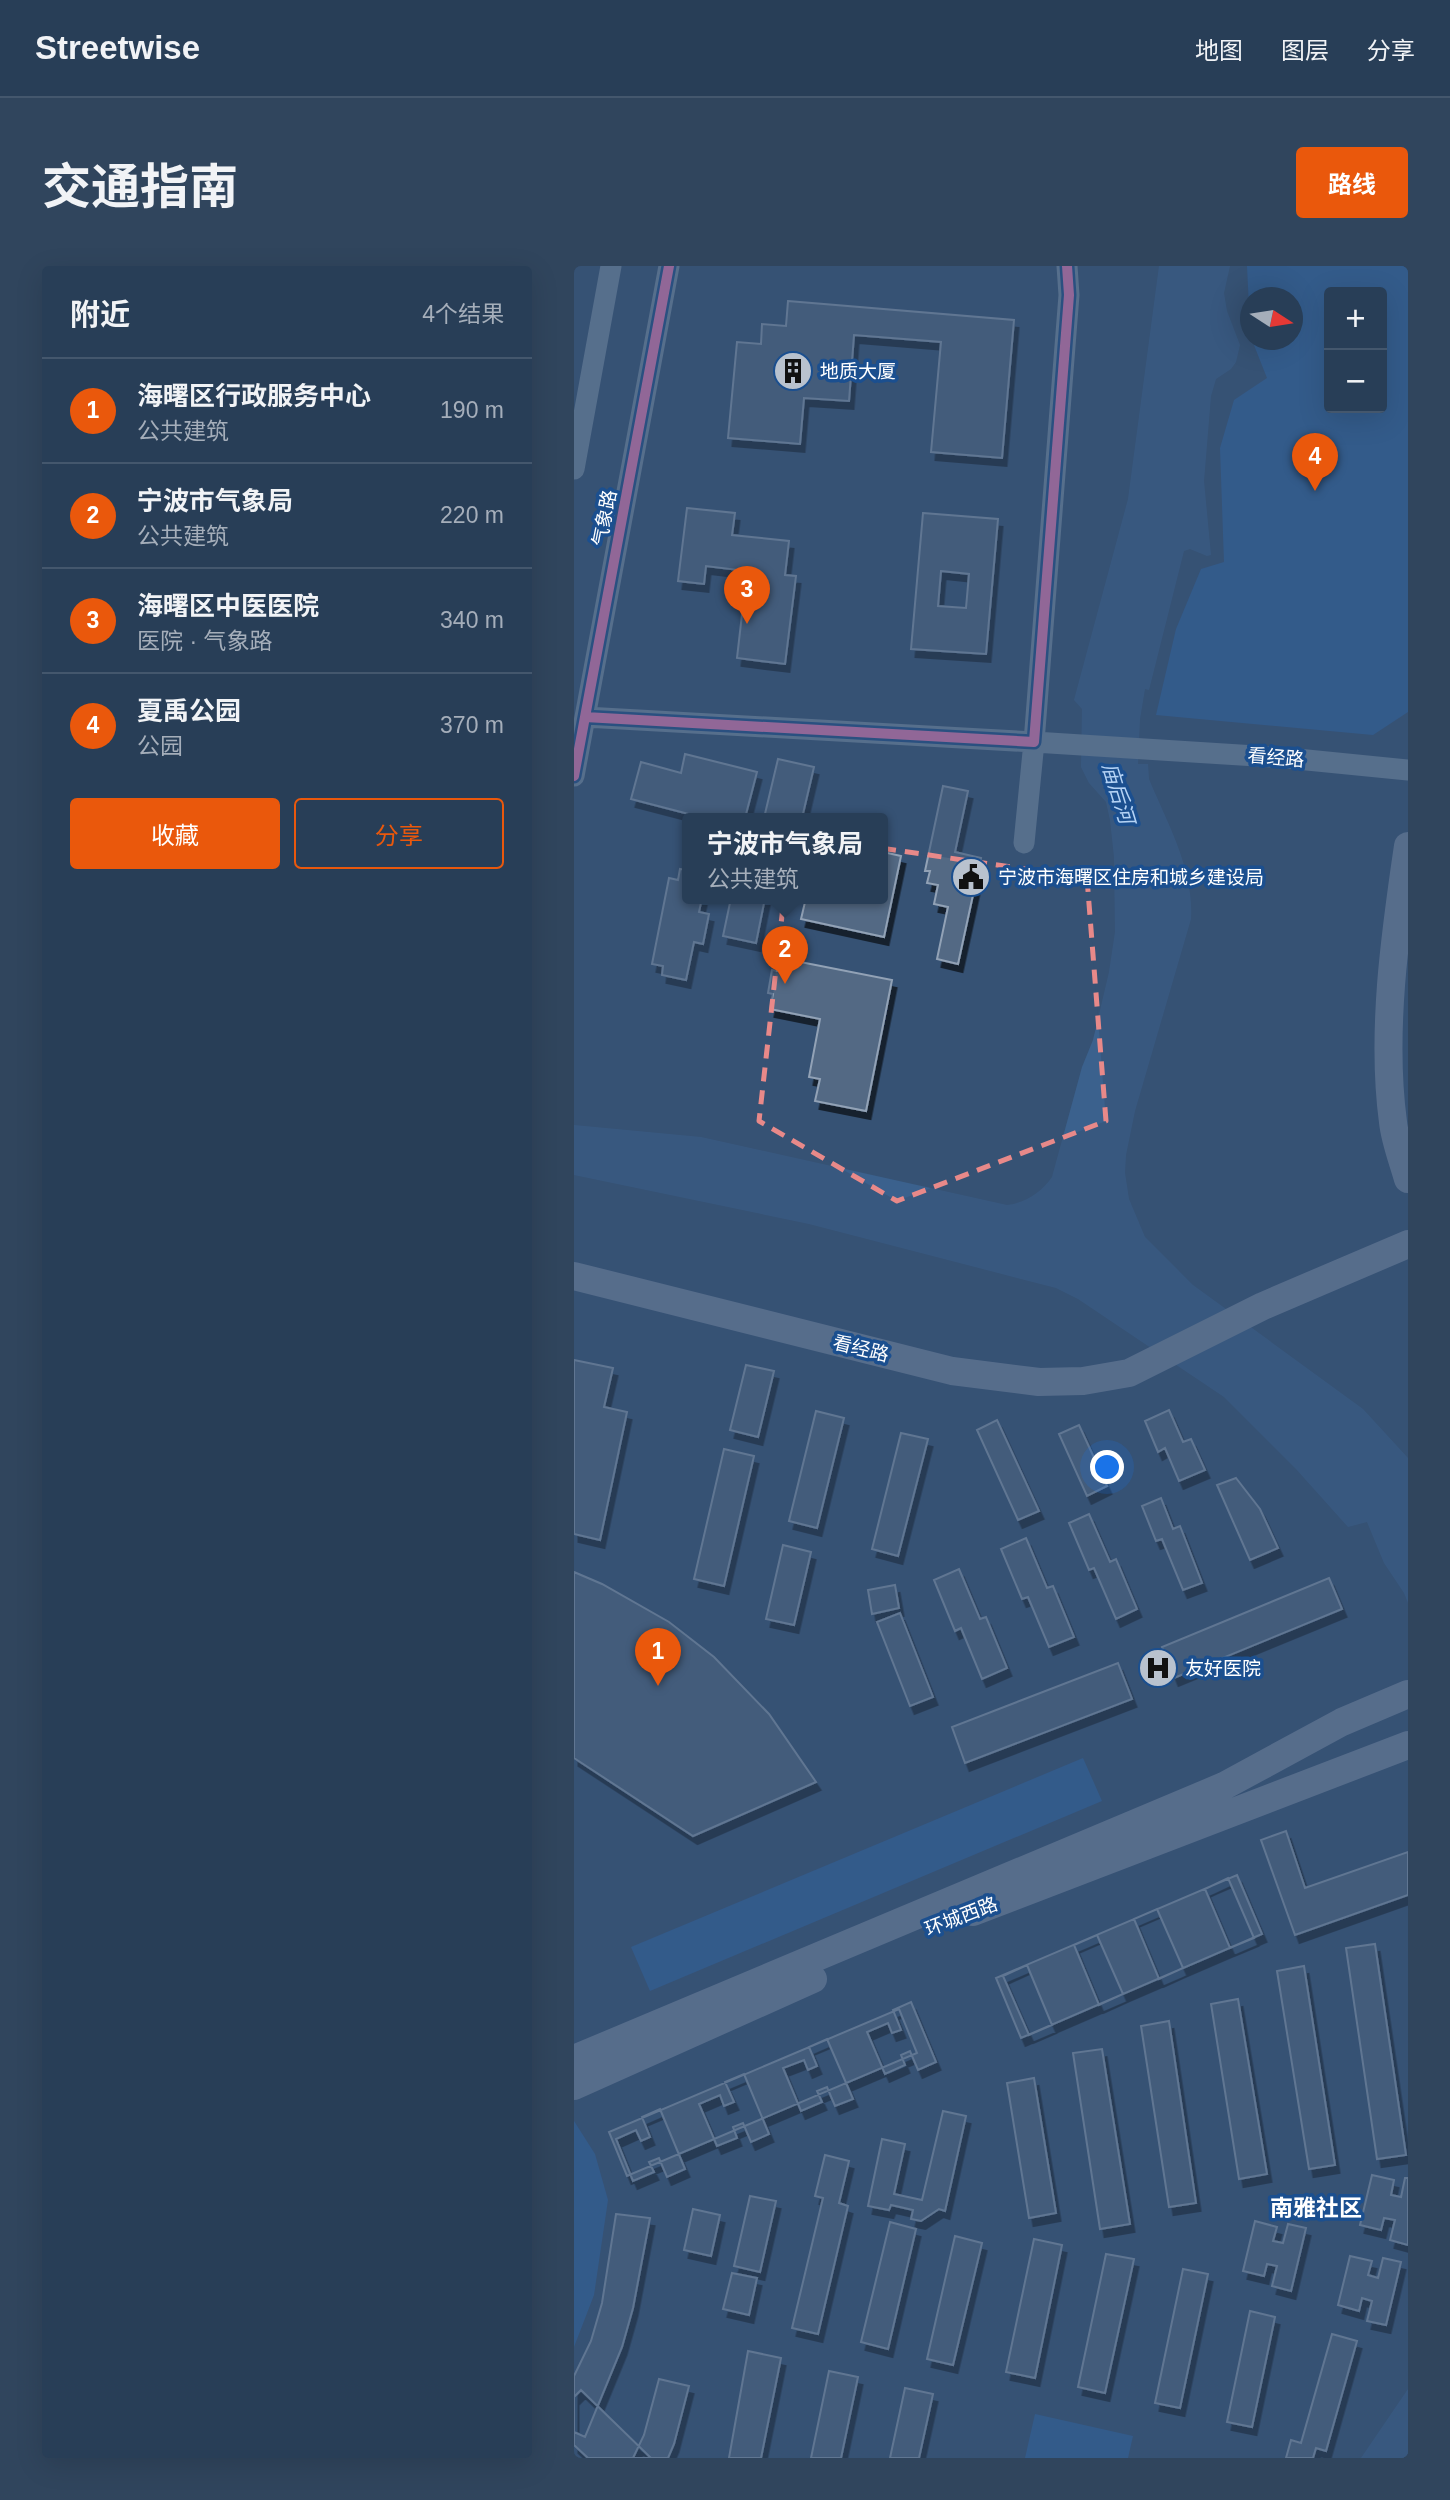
<!DOCTYPE html>
<html lang="zh">
<head>
<meta charset="utf-8">
<style>
  body { margin:0; font-family:Helvetica,"Noto Sans SC",sans-serif; background:#30455d; color:#f1f3f6 }
  .controls { position:absolute; right:21px; top:21px; display:grid; overflow:hidden; border-radius:7px; box-shadow:0 7px 28px #0002 }
  .controls button { width:63px; height:63px; display:grid; place-items:center; padding:0; border:0; border-bottom:2px solid #44576d; background:#283e57; color:#f1f3f6; font:35px sans-serif }
  .compass { position:absolute; left:666px; top:21px; width:63px; height:63px; border-radius:50%; background:#283e57; box-shadow:0 7px 28px #0002; rotate:102deg }
  .you { position:absolute; left:534px; top:1202px; width:24px; height:24px; margin:-18px; border:5px solid #fff; border-radius:50%; background:#1a73e8; box-shadow:0 0 0 10px #1a73e833 }
  .badge { display:grid; place-items:center; width:46px; height:46px; border-radius:50%; background:#ea580c; color:#fff; font-size:23px; font-weight:700 }
  .pin { position:absolute; translate:-50% -58px; filter:drop-shadow(0 2px 4px #0008) }
  .pin::after { content:''; position:absolute; top:37px; width:24px; height:21px; background:inherit; clip-path:polygon(0 0,100% 0,50% 100%) }
  .popup { position:absolute; left:108px; top:547px; width:206px; height:91px; box-sizing:border-box; display:grid; place-content:center; border-radius:7px; background:#283e57; filter:drop-shadow(0 2px 5px #0005); font-size:23px; white-space:nowrap; color:#a5aeba }
  .popup b { font-size:26px; color:#f1f3f6 }
  .popup::after { content:''; position:absolute; left:50%; top:100%; margin-left:-14px; border:14px solid transparent; border-top-color:#283e57 }
  .list { margin:0; padding:0; list-style:none }
  h2 { display:flex; justify-content:space-between; align-items:center; height:91px; margin:0; padding:0 28px; font-size:30px }
  h2 small { font-size:23px; font-weight:400; color:#a5aeba }
  .list li { display:grid; grid-template-columns:46px 1fr auto; gap:21px; align-items:center; box-sizing:border-box; height:105px; padding:0 28px; border-top:2px solid #44576d }
  .list b { display:block; font-size:26px; white-space:nowrap }
  .list p { margin:0; font-size:23px; white-space:nowrap; color:#a5aeba }
  .list em { font-size:23px; font-style:normal; color:#a5aeba }
  .actions { display:flex; gap:14px; padding:21px 28px }
  .actions a { flex:1; padding:16px 0; border:2px solid #ea580c; border-radius:7px; text-align:center; font-size:24px; color:#ea580c }
  .actions .main { background:#ea580c; color:#fff }
  .map { position:relative; flex:none; width:834px; height:2192px; overflow:hidden; border-radius:7px }
  header { display:flex; align-items:center; gap:42px; box-sizing:border-box; height:98px; padding:0 35px; background:#283e57; border-bottom:2px solid #44576d }
  header strong { font-size:33px }
  nav { display:flex; gap:38px; margin-inline-start:auto; font-size:24px }
  .intro { display:flex; align-items:center; justify-content:space-between; box-sizing:border-box; height:168px; padding:0 42px }
  h1 { margin:0; font-size:49px }
  .button { padding:18px 32px; border-radius:7px; background:#ea580c; color:#fff; font-size:24px; font-weight:700 }
  main { display:flex; gap:42px; padding:0 42px }
  aside { flex:1; background:#283e57; border-radius:7px; box-shadow:0 7px 28px #0002 }
  .map>svg:first-child { display:block }
  .green { fill:#2f66a5; fill-rule:evenodd }
  .water { fill:#3b618d }
  .building { fill:#526984; stroke:#92a2b6; stroke-width:2; fill-rule:evenodd; filter:url(#shadow) }
  .lines { fill:none; stroke-linecap:round; stroke-linejoin:round }
  .minor { stroke:#7d92a8; stroke-width:21 }
  .major { stroke:#7d8ea7; stroke-width:28 }
  .cycleway-casing { stroke:#1b4f8f; stroke-width:15 }
  .cycleway { stroke:#ff80c0; stroke-width:10 }
  .marked { fill:none; stroke:#e88989; stroke-width:5; stroke-dasharray:14 9; stroke-linejoin:round }
  .labels { text-anchor:middle; stroke-width:7; stroke-linejoin:round; paint-order:stroke }
  .poi-label { font-size:19px; fill:#fff; stroke:#1b4f8f; text-anchor:start }
  .street-label { font-size:19px; fill:#fff; stroke:#1b4f8f }
  .water-label { font-size:21px; font-style:italic; fill:#b5d3f5; stroke:#1b4f8f }
  .quarter-label { font-size:23px; font-weight:bold; fill:#fff; stroke:#1b4f8f }
</style>
</head>
<body>
<header>
<strong>Streetwise</strong>
<nav><a>地图</a><a>图层</a><a>分享</a></nav>
</header>
<div class="intro"><h1>交通指南</h1><a class="button">路线</a></div>
<main>
<aside>
<h2>附近<small>4个结果</small></h2>
<ul class="list">
<li><span class="badge">1</span><div><b>海曙区行政服务中心</b><p>公共建筑</p></div><em>190 m</em></li>
<li><span class="badge">2</span><div><b>宁波市气象局</b><p>公共建筑</p></div><em>220 m</em></li>
<li><span class="badge">3</span><div><b>海曙区中医医院</b><p>医院 · 气象路</p></div><em>340 m</em></li>
<li><span class="badge">4</span><div><b>夏禹公园</b><p>公园</p></div><em>370 m</em></li>
</ul>
<div class="actions"><a class="main">收藏</a><a>分享</a></div>
</aside>
<div class="map">
<svg width="834" height="2192" viewBox="0 0 834 2192">
  <defs>
    <filter id="shadow"><feDropShadow dx="4.5" dy="8" stdDeviation="0" flood-color="#0009"/></filter>
  </defs>
  <rect width="100%" height="100%" fill="#365274"/>
  <!-- green -->
  <path class="green" d="M673,0H834V446L799,469L582,449L602,363L627,303L650,296L646,182L660,134L693,112L678,74H718V32H676V61ZM808,26V142H755V26Z
    M509,1492L528,1535L76,1725L57,1681Z
    M0,1855L21,1888L34,1934L20,2029L0,2081Z
    M461,2148L559,2170L554,2192H451Z"/>
  <!-- water -->
  <path class="water" d="M585,0H656L650,27L653,45L666,79L662,96L657,103L642,113L637,130L630,215L637,289L633,290L616,283L610,285L575,424L571,423L566,453L564,498H574L575,513C594,559 620,603 617,653L561,845L552,889L551,907L555,933L571,971L619,1019L789,1143L834,1192V1337L830,1327L810,1297L793,1256L774,1261L722,1203L650,1131L504,1033L482,1022L235,958L0,909V859L127,871L433,939C451,937 468,926 478,911L508,801L519,774L535,706L541,666L540,591L536,554L532,536L515,517L507,501L508,443L500,434L554,233Z
    M834,2123V2192H787Z"/>
  <!-- building -->
  <path class="building" d="M214,35L440,54L428,192L357,186L367,76L280,69L275,135L230,132L226,178L154,172L163,76L187,78L188,58L212,60Z
    M113,242L161,247L158,269L215,275L211,309L222,310L211,398L163,392L173,305L132,300L130,318L104,315Z
    M349,247L424,253L412,388L337,383ZM367,305L395,308L392,342L364,340Z
    M111,488L183,506L171,552H130L57,533L67,496L107,507Z
    M204,493L240,501L228,552H190Z
    M369,520L394,525L381,586L407,592L384,698L363,693L374,641L360,638L364,619L353,617L356,605H351Z
    M309,586L327,590L310,671L227,653L232,632H309Z
    M106,603L113,604V632H128L125,646L135,648L129,678L120,676L112,714L88,709L89,700L78,698L95,612L104,614Z
    M157,632H191L182,677L149,670Z
    M206,692L318,714L292,845L241,835L246,813L235,811L246,753L196,743L199,728L194,727L198,704L204,705Z
    M0,1094L39,1102L30,1141L53,1146L26,1274L0,1268Z
    M172,1099L200,1105L184,1171L156,1164Z
    M595,1144L609,1176L617,1173L631,1204L605,1215L591,1182L584,1186L571,1155Z
    M242,1145L270,1152L243,1262L215,1255Z
    M423,1154L465,1245L444,1254L403,1164Z
    M505,1159L533,1220L513,1230L485,1168Z
    M327,1167L354,1173L324,1290L298,1283Z
    M150,1183L180,1190L150,1320L120,1313Z
    M662,1212L686,1243L704,1282L676,1294L643,1219Z
    M587,1232L599,1263L606,1260L628,1317L609,1324L588,1273L582,1275L568,1240Z
    M515,1248L536,1296L542,1293L563,1343L542,1353L520,1302L515,1304L495,1257Z
    M452,1272L473,1322L479,1320L500,1371L475,1381L454,1331L448,1333L427,1283Z
    M209,1279L237,1286L220,1359L192,1353Z
    M385,1303L406,1353L412,1351L433,1402L408,1413L387,1362L381,1365L360,1314Z
    M0,1306L28,1318L95,1356L140,1391L195,1448L242,1516L119,1570L0,1492Z
    M755,1312L768,1343L600,1412L588,1381Z
    M321,1319L325,1342L298,1348L294,1324Z
    M326,1347L359,1431L336,1440L303,1356Z
    M544,1397L558,1433L391,1497L378,1461Z
    M712,1565L731,1622L834,1586V1629L721,1669L687,1574Z
    M663,1609L688,1668L447,1772L422,1712Z
    M654,1612L680,1672L656,1682L631,1623Z
    M583,1643L609,1702L585,1713L560,1653Z
    M523,1669L549,1728L525,1739L500,1679Z
    M801,1678L832,1889L803,1893L772,1682Z
    M453,1699L478,1759L455,1769L429,1710Z
    M730,1700L761,1899L735,1903L703,1705Z
    M664,1733L693,1908L665,1913L637,1738Z
    M337,1736L362,1796L344,1804L336,1785L327,1789L331,1799L311,1808L293,1766L314,1757L318,1767L327,1764L319,1744Z
    M325,1743L343,1787L53,1910L35,1866Z
    M595,1755L622,1937L595,1941L567,1760Z
    M253,1773L279,1833L261,1840L253,1821L243,1825L248,1836L227,1845L209,1802L230,1794L234,1804L243,1800L235,1781Z
    M528,1783L556,1958L526,1963L499,1787Z
    M170,1808L195,1868L177,1876L169,1857L159,1861L163,1872L143,1880L125,1838L146,1829L150,1840L160,1836L151,1816Z
    M460,1812L482,1947L455,1952L433,1817Z
    M86,1843L111,1903L93,1911L85,1892L75,1896L80,1906L59,1915L42,1873L62,1864L67,1875L76,1871L68,1851Z
    M369,1845L392,1850L371,1945L365,1943L347,1955L337,1953L339,1944L317,1939L315,1944L294,1940L308,1873L331,1878L320,1928L348,1934Z
    M251,1889L275,1895L265,1937L274,1940L244,2068L218,2062L249,1932L241,1930Z
    M798,1909L820,1914L817,1929L827,1931L831,1912H834V1979L816,1974L821,1954L810,1952L807,1964L786,1959Z
    M176,1930L202,1935L186,2006L160,2000Z
    M119,1943L146,1949L137,1990L110,1984Z
    M42,1948L76,1952L59,2042L48,2081L11,2171L0,2166V2110L17,2075L28,2037Z
    M681,1955L703,1961L699,1975L709,1977L714,1958L732,1962L717,2025L698,2020L703,2000L693,1998L690,2010L669,2005Z
    M316,1956L342,1963L314,2083L287,2076Z
    M381,1970L408,1977L379,2099L353,2093Z
    M460,1973L488,1979L461,2112L432,2106Z
    M532,1988L560,1993L531,2127L504,2121Z
    M776,1990L798,1995L794,2009L804,2012L809,1992L827,1996L812,2059L793,2055L798,2035L788,2032L785,2045L764,2039Z
    M609,2003L634,2008L606,2142L581,2137Z
    M158,2007L183,2012L175,2049L149,2043Z
    M676,2045L701,2051L678,2161L653,2156Z
    M758,2068L783,2075L752,2185L742,2182L739,2192H712L717,2174L727,2177Z
    M174,2085L207,2092L187,2192H155Z
    M255,2105L284,2111L267,2192H237Z
    M85,2113L115,2120L100,2178L94,2192H59L70,2169Z
    M331,2122L359,2128L345,2192H316Z
    M7,2124L77,2192H14L0,2179V2131Z"/>
  <g class="lines">
    <!-- minor -->
    <path class="minor" d="M0,203L37,0
      M11,451L460,476L495,29L493,0
      M0,510L95,0
      M450,577L460,476L713,492L834,504"/>
    <!-- major -->
    <path class="major" d="M834,580C821,668 807,767 819,856C821,875 829,895 834,913
      M0,1010L378,1105L465,1116L509,1115L555,1107L689,1040L834,978
      M399,1646L834,1479
      M0,1793L650,1520L768,1456L834,1428
      M0,1820L239,1713"/>
    <defs>
      <path id="cycleway" d="M11,451L460,476L495,29L493,0
        M0,510L95,0"/>
    </defs>
    <!-- cycleway casing -->
    <use href="#cycleway" class="cycleway-casing"/>
    <!-- cycleway -->
    <use href="#cycleway" class="cycleway"/>
  </g>
  <!-- marked area -->
  <path d="M0 0H834V2192H0ZM217,569L513,612L532,855L323,935L185,855Z" fill="#365274" fill-opacity=".55" fill-rule="evenodd"/>
  <path class="marked" d="M217,569L513,612L532,855L323,935L185,855Z"/>
  <!-- icons -->
  <defs>
    <symbol id="building-disc" viewBox="-11 -11 22 22"><circle r="9.5" fill="#b9c2ce" stroke="#1b4f8f"/><path d="M-4-6H4V6H1V3H-1V6H-4ZM-2.5-4.3h1.7v1.8h-1.7ZM.8-4.3h1.7v1.8H.8ZM-2.5-1h1.7V.8h-1.7ZM.8-1h1.7V.8H.8Z" fill="#111"/></symbol>
    <symbol id="civic-disc" viewBox="-11 -11 22 22"><circle r="9.5" fill="#b9c2ce" stroke="#1b4f8f"/><path d="M-.6-6.5H3V-4.5H.6V-3L4-1V1h2V6H-6V1h2V-1L-.6-3ZM-1.2 2.5V6h2.4V2.5Z" fill="#111"/></symbol>
    <symbol id="hospital-disc" viewBox="-11 -11 22 22"><circle r="9.5" fill="#b9c2ce" stroke="#1b4f8f"/><path d="M-5-5h3v3.5h4V-5h3V5h-3V1.5h-4V5h-3Z" fill="#111"/></symbol>
  </defs>
  <g fill-rule="evenodd">
    <use href="#building-disc" x="197" y="83" width="44" height="44"/>
    <use href="#civic-disc" x="375" y="589" width="44" height="44"/>
    <use href="#hospital-disc" x="562" y="1380" width="44" height="44"/>
  </g>
  <g class="labels">
    <!-- poi labels -->
    <g class="poi-label">
      <text x="246" y="112">地质大厦</text>
      <text x="424" y="618">宁波市海曙区住房和城乡建设局</text>
      <text x="611" y="1409">友好医院</text>
    </g>
    <!-- street labels -->
    <g class="street-label">
      <text transform="translate(30 252) rotate(-79)" y="7">气象路</text>
      <text transform="translate(702 491) rotate(5)" y="7">看经路</text>
      <text transform="translate(287 1082) rotate(14)" y="7">看经路</text>
      <text transform="translate(387 1650) rotate(-21)" y="7">环城西路</text>
    </g>
    <!-- water labels -->
    <g class="water-label">
      <text transform="translate(544 527) rotate(73)" y="7">庙后河</text>
    </g>
    <!-- quarter labels -->
    <g class="quarter-label">
      <text x="742" y="1950">南雅社区</text>
    </g>
  </g>
</svg>
<div class="controls">
<button>+</button>
<button>−</button>
</div>
<svg class="compass" viewBox="-18 -18 36 36"><path d="M0-13l5 13h-10z" fill="#e53935"/><path d="M0 13l5-13h-10z" fill="#a5aeba"/></svg>
<div class="you"></div>
<div class="pin badge" style="left:84px;top:1420px">1</div>
<div class="pin badge" style="left:211px;top:718px">2</div>
<div class="popup"><b>宁波市气象局</b>公共建筑</div>
<div class="pin badge" style="left:173px;top:358px">3</div>
<div class="pin badge" style="left:741px;top:225px">4</div>
</div>
</main>
</body>
</html>
